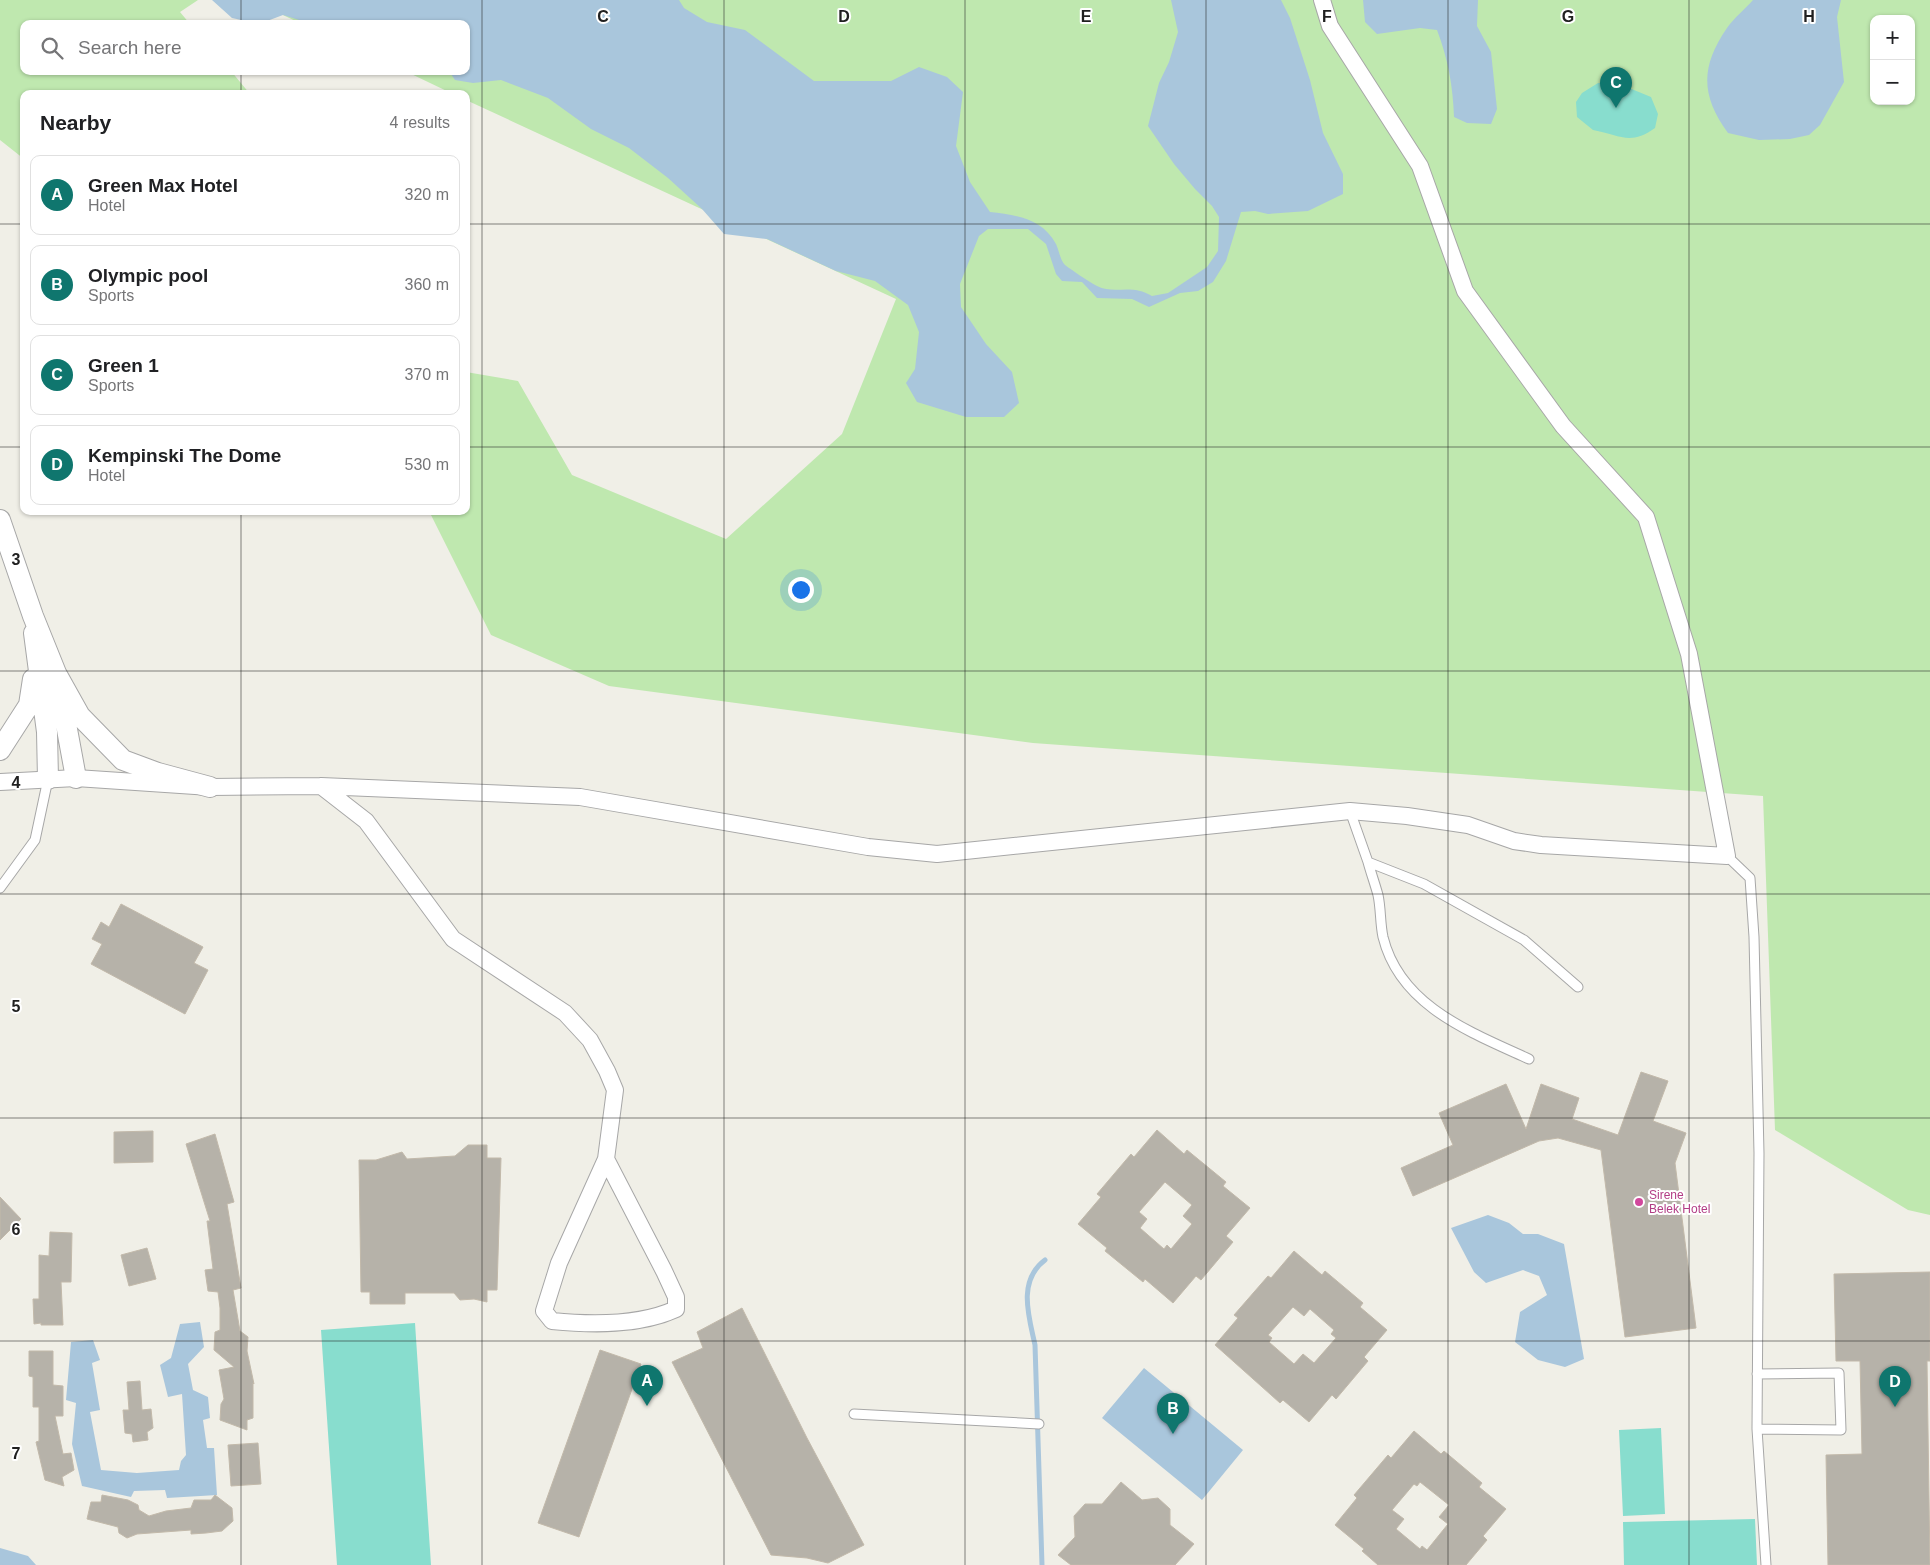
<!DOCTYPE html>
<html lang="en">
<head>
<meta charset="utf-8">
<style>
  body { margin:0; font-family:Arial,sans-serif; background:#f2f2f2; color:#202124 }
  .controls { position:absolute; right:15px; top:15px; display:grid; overflow:hidden; border-radius:10px; box-shadow:0 1px 4px #0004 }
  .controls button { width:45px; height:45px; display:grid; place-items:center; padding:0; border:0; border-bottom:1px solid #e0e0e0; background:#fff; color:#202124; font:25px sans-serif }
  .you { position:absolute; left:800px; top:589px; width:18px; height:18px; margin:-12px; border:4px solid #fff; border-radius:50%; background:#1a73e8; box-shadow:0 0 0 8px #1a73e833 }
  .badge { display:grid; place-items:center; width:32px; height:32px; border-radius:50%; background:#0f766e; color:#fff; font-size:16px; font-weight:700 }
  .pin { position:absolute; translate:-50% -41px; filter:drop-shadow(0 1px 2px #0008) }
  .pin::after { content:''; position:absolute; top:26px; width:18px; height:15px; background:inherit; clip-path:polygon(0 0,100% 0,50% 100%) }
  .list { margin:0; padding:0; list-style:none }
  h2 { display:flex; justify-content:space-between; align-items:center; height:65px; margin:0; padding:0 20px; font-size:21px }
  h2 small { font-size:16px; font-weight:400; color:#757577 }
  .list li { display:grid; grid-template-columns:32px 1fr auto; gap:15px; align-items:center; box-sizing:border-box; height:80px; margin:0 10px 10px; padding:0 10px; border:1px solid #e0e0e0; border-radius:10px }
  .list b { display:block; font-size:19px; white-space:nowrap }
  .list p { margin:0; font-size:16px; white-space:nowrap; color:#757577 }
  .list em { font-size:16px; font-style:normal; color:#757577 }
  .icon { flex:none; width:28px; height:28px; fill:none; stroke:currentColor; stroke-width:2; stroke-linecap:round; stroke-linejoin:round }
  .map { position:relative; flex:none; width:1930px; height:1565px; overflow:hidden }
  .search { position:absolute; background:#fff; box-shadow:0 1px 4px #0004; left:20px; top:20px; width:450px; height:55px; display:flex; align-items:center; gap:12px; box-sizing:border-box; padding:0 18px; border-radius:10px; color:#757577; font-size:19px }
  .panel { position:absolute; background:#fff; box-shadow:0 1px 4px #0004; left:20px; top:90px; width:450px; height:425px; border-radius:10px }
  .map>svg:first-child { display:block }
  .grass { fill:#bfe8af; fill-rule:evenodd }
  .pitch { fill:#88ddce }
  .water { fill:#a9c6dc }
  .lines { fill:none; stroke-linecap:round; stroke-linejoin:round }
  .stream { stroke:#a9c6dc; stroke-width:5 }
  .building { fill:#b6b2a9; stroke:#c2b9aa; fill-rule:evenodd }
  .service-casing { stroke:#a7a7a7; stroke-width:11 }
  .minor-casing { stroke:#a7a7a7; stroke-width:18 }
  .tertiary-casing { stroke:#a7a7a7; stroke-width:22 }
  .service { stroke:#fff; stroke-width:9 }
  .minor { stroke:#fff; stroke-width:16 }
  .tertiary { stroke:#fff; stroke-width:20 }
  .grid { fill:none; stroke:#202020; stroke-width:1; stroke-opacity:0.55 }
  .hotel-dot { fill:#d1479c; stroke:#fff; stroke-width:2 }
  .labels { text-anchor:middle; stroke-width:4; stroke-linejoin:round; paint-order:stroke }
  .hotel-label { font-size:12px; fill:#b23c85; stroke:#fff; text-anchor:start }
  .grid-label { font-size:16px; text-anchor:middle; font-weight:bold; fill:#202020; stroke:#fff; stroke-width:4; stroke-linejoin:round; paint-order:stroke }
</style>
</head>
<body>
<div class="map">
<svg width="1930" height="1565" viewBox="0 0 1930 1565">
  <rect width="100%" height="100%" fill="#f0efe7"/>
  <!-- grass -->
  <path class="grass" d="M0,0H198L180,12L190,24H24V71H231L250,94H24V159L0,140Z
    M251,0H1930V1215L1908,1210L1775,1130L1763,796L1033,743L609,686L491,635L429,511H466V372L518,381L572,475L726,539L842,434L896,299L466,100V94H453L405,71H466V24H302ZM1874,19H1911V101H1874Z"/>
  <!-- pitch -->
  <path class="pitch" d="M1598,83H1617L1651,97L1658,114L1655,128C1630,146 1620,135 1593,130L1577,117L1576,102L1582,93Z
    M415,1323L431,1565H337L321,1330Z
    M1661,1428L1665,1514L1623,1516L1619,1430Z
    M1755,1519L1757,1565H1624L1623,1522Z"/>
  <!-- water -->
  <path class="water" d="M212,0H679L684,8L707,22L745,30L814,81H891L919,67L947,77L963,92L956,146L970,182L990,212C1016,215 1042,218 1056,244C1059,250 1060,260 1065,265C1073,271 1088,281 1097,286C1115,295 1131,283 1152,296L1168,293L1207,267L1218,251L1219,217L1212,206L1195,189L1174,164L1148,126L1159,83L1169,62L1178,32L1171,0H1281L1290,18L1310,80L1323,133L1343,174V194L1308,211L1268,214L1255,211L1241,212L1226,261L1213,282L1198,291L1180,293L1149,307L1132,299L1097,298L1082,282L1062,281L1056,274L1046,244L1028,229H988L979,236L960,284L961,307L986,344L1012,372L1019,403L1004,417H966L917,402L906,383L915,369L919,332L908,305L875,281L836,271L767,239L724,234L702,209L668,178L629,148L591,129L548,98L501,80L473,83L455,80L449,71H466V24H312L283,15L259,24L232,18Z
    M1363,0H1478L1477,26L1491,52L1497,109L1491,124L1467,123L1454,117C1453,86 1448,59 1437,30L1420,28L1377,34L1365,22Z
    M1753,0H1841L1837,17L1844,82L1820,125L1809,135L1790,139L1759,140L1728,133C1701,96 1700,67 1727,28C1734,18 1745,9 1753,0Z
    M1488,1215L1509,1223L1523,1234H1538L1564,1244L1584,1359L1565,1367L1538,1360L1515,1342L1520,1312L1547,1295L1539,1276L1523,1270L1486,1283L1474,1272L1451,1228Z
    M200,1322L204,1347L188,1364L193,1390L208,1397L210,1418L203,1420L207,1448H214L217,1495L167,1498L165,1490L134,1491L131,1497L82,1486L72,1444L76,1403L66,1400L71,1342L93,1340L100,1360L92,1363L100,1410L90,1412L101,1470L137,1473L179,1470L181,1461L186,1455L182,1394L168,1397L160,1365L171,1358L180,1324Z
    M1144,1368L1243,1450L1202,1500L1102,1418Z
    M0,1548L28,1556L36,1565H0Z"/>
  <g class="lines">
    <!-- stream -->
    <path class="stream" d="M1042,1565L1035,1345C1029,1317 1017,1281 1045,1260"/>
  </g>
  <!-- building -->
  <path class="building" d="M121,904L203,947L194,963L208,970L185,1014L91,964L102,944L92,939L101,922L109,927Z
    M1641,1072L1668,1081L1653,1121L1686,1133L1675,1163L1696,1328L1625,1337L1601,1150L1558,1138L1539,1141L1413,1196L1401,1168L1453,1145L1439,1113L1506,1084L1526,1129L1541,1084L1579,1098L1572,1119L1618,1135Z
    M1157,1130L1184,1154L1187,1150L1226,1182L1223,1186L1250,1208L1226,1236L1233,1242L1201,1280L1196,1276L1173,1303L1145,1279L1143,1282L1105,1251L1107,1248L1078,1224L1101,1197L1097,1194L1131,1154L1134,1157ZM1165,1182L1192,1205L1183,1216L1192,1224L1171,1249L1167,1245L1164,1249L1140,1228L1147,1219L1139,1212Z
    M153,1131V1162L114,1163V1132Z
    M215,1134L234,1202L227,1204L241,1288L233,1290L240,1331L248,1337L247,1351L254,1384L253,1383V1418L247,1420V1430L220,1420L221,1404L224,1399L219,1370L234,1367L214,1350L215,1332L220,1330V1308L218,1292L208,1291L205,1270L213,1269L207,1221H210L186,1144Z
    M468,1145H487V1158H501L497,1290H487V1302L474,1299L460,1300L454,1293H405V1304H370V1292H361L359,1160H376L402,1152L407,1159L455,1156Z
    M0,1197L21,1219L0,1240Z
    M50,1232L72,1233L71,1282H61L63,1325H41V1323L34,1324L33,1299H39V1255L49,1256Z
    M147,1248L156,1279L129,1286L121,1255Z
    M1294,1251L1322,1275L1325,1271L1363,1303L1360,1307L1387,1330L1364,1357L1368,1361L1336,1399L1332,1395L1309,1422L1283,1400L1280,1403L1215,1345L1238,1318L1234,1315L1268,1276L1271,1278ZM1293,1307L1304,1316L1310,1309L1334,1330L1331,1334L1336,1338L1314,1363L1303,1354L1294,1364L1269,1342L1272,1338L1268,1335Z
    M1930,1272V1361H1927L1930,1565H1828L1826,1455L1862,1454L1860,1361H1836L1834,1274Z
    M742,1308L807,1438L864,1545L828,1563L807,1558L771,1555L672,1362L703,1348L697,1332Z
    M600,1350L641,1364L579,1537L538,1523Z
    M29,1351H53V1385L63,1386V1416H55L63,1454L71,1453L74,1470L62,1477L64,1486L45,1480L36,1442L39,1441V1407H33V1377L29,1376Z
    M140,1381L142,1410L151,1409L153,1428L147,1432L148,1440L133,1442L132,1434L125,1433L123,1410H129L127,1382Z
    M1414,1431L1441,1454L1444,1451L1482,1483L1479,1487L1506,1509L1483,1536L1487,1540L1466,1565H1378L1362,1551L1364,1549L1335,1525L1357,1498L1354,1495L1388,1455L1391,1458ZM1420,1482L1449,1505L1439,1517L1448,1524L1427,1550L1422,1546L1420,1549L1396,1529L1404,1519L1392,1510L1414,1484L1417,1486Z
    M258,1443L261,1484L231,1486L228,1445Z
    M1121,1482L1142,1500L1158,1498L1170,1509V1525L1194,1544L1175,1565H1071L1058,1555L1075,1537L1074,1516L1085,1504H1102Z
    M102,1495L128,1500L138,1505L139,1510L149,1516L166,1511L191,1508L194,1500H211L215,1495L232,1508L233,1521L222,1531L206,1533L191,1534V1530L137,1534L127,1538L119,1533L118,1527L87,1519L91,1502H101Z"/>
  <g class="lines">
    <defs>
      <path id="service" d="M1350,811L1368,862
        M1727,856L1750,878L1754,937L1759,1153L1757,1429L1766,1565
        M0,888L35,840L48,779
        M1529,1059C1470,1032 1400,1006 1383,937C1380,923 1381,909 1378,895C1375,884 1371,873 1368,862L1424,884L1524,940L1578,987
        M1757,1374L1839,1373L1841,1430L1757,1429
        M854,1414L1039,1424"/>
      <path id="minor" d="M0,782L76,778L210,787L321,786L580,797L868,847L937,854L1350,811L1407,816L1468,825L1514,841L1541,845L1727,856L1689,654L1646,517L1563,426L1465,291L1420,166L1330,26L1322,0
        M321,786L366,821L453,939L565,1013L590,1040L607,1071L615,1090L606,1159L559,1263L544,1311L552,1321C592,1325 639,1326 676,1309V1297L664,1271L606,1159"/>
      <path id="tertiary" d="M0,520L33,616L56,673L80,716L123,760L158,773L210,787
        M34,633L47,732L48,779
        M59,686L76,778
        M0,750L29,705L33,679"/>
    </defs>
    <!-- service casing -->
    <use href="#service" class="service-casing"/>
    <!-- minor casing -->
    <use href="#minor" class="minor-casing"/>
    <!-- tertiary casing -->
    <use href="#tertiary" class="tertiary-casing"/>
    <!-- service -->
    <use href="#service" class="service"/>
    <!-- minor -->
    <use href="#minor" class="minor"/>
    <!-- tertiary -->
    <use href="#tertiary" class="tertiary"/>
  </g>
  <!-- grid -->
  <path class="grid" d="M241,0V24M482,0V1565M724,0V1565M965,0V1565M1206,0V1565M1448,0V1565M1689,0V1565M241,71V94M0,224H24M466,224H1930M0,447H24M466,447H1930M241,511V1565M0,671H1930M0,894H1930M0,1118H1930M0,1341H1930"/>
  <!-- markers -->
  <circle class="hotel-dot" cx="1639" cy="1202" r="5"/>
  <g class="labels">
    <!-- hotel labels -->
    <g class="hotel-label">
      <text x="1649" y="1199">Sirene<tspan x="1649" dy="14">Belek Hotel</tspan></text>
    </g>
  </g>
  <g class="grid-label">
    <text x="603" y="22">C</text>
    <text x="844" y="22">D</text>
    <text x="1086" y="22">E</text>
    <text x="1327" y="22">F</text>
    <text x="1568" y="22">G</text>
    <text x="1809" y="22">H</text>
    <text x="16" y="565">3</text>
    <text x="16" y="788">4</text>
    <text x="16" y="1012">5</text>
    <text x="16" y="1235">6</text>
    <text x="16" y="1459">7</text>
  </g>
</svg>
<div class="controls">
<button>+</button>
<button>−</button>
</div>
<div class="you"></div>
<div class="pin badge" style="left:647px;top:1406px">A</div>
<div class="pin badge" style="left:1173px;top:1434px">B</div>
<div class="pin badge" style="left:1616px;top:108px">C</div>
<div class="pin badge" style="left:1895px;top:1407px">D</div>
<div class="search"><svg class="icon" aria-label="search" viewBox="0 0 24 24"><circle cx="10" cy="10" r="6"/><path d="M15 15l6 6"/></svg>Search here</div>
<section class="panel">
<h2>Nearby<small>4 results</small></h2>
<ul class="list">
<li><span class="badge">A</span><div><b>Green Max Hotel</b><p>Hotel</p></div><em>320 m</em></li>
<li><span class="badge">B</span><div><b>Olympic pool</b><p>Sports</p></div><em>360 m</em></li>
<li><span class="badge">C</span><div><b>Green 1</b><p>Sports</p></div><em>370 m</em></li>
<li><span class="badge">D</span><div><b>Kempinski The Dome</b><p>Hotel</p></div><em>530 m</em></li>
</ul>
</section>
</div>
</body>
</html>
